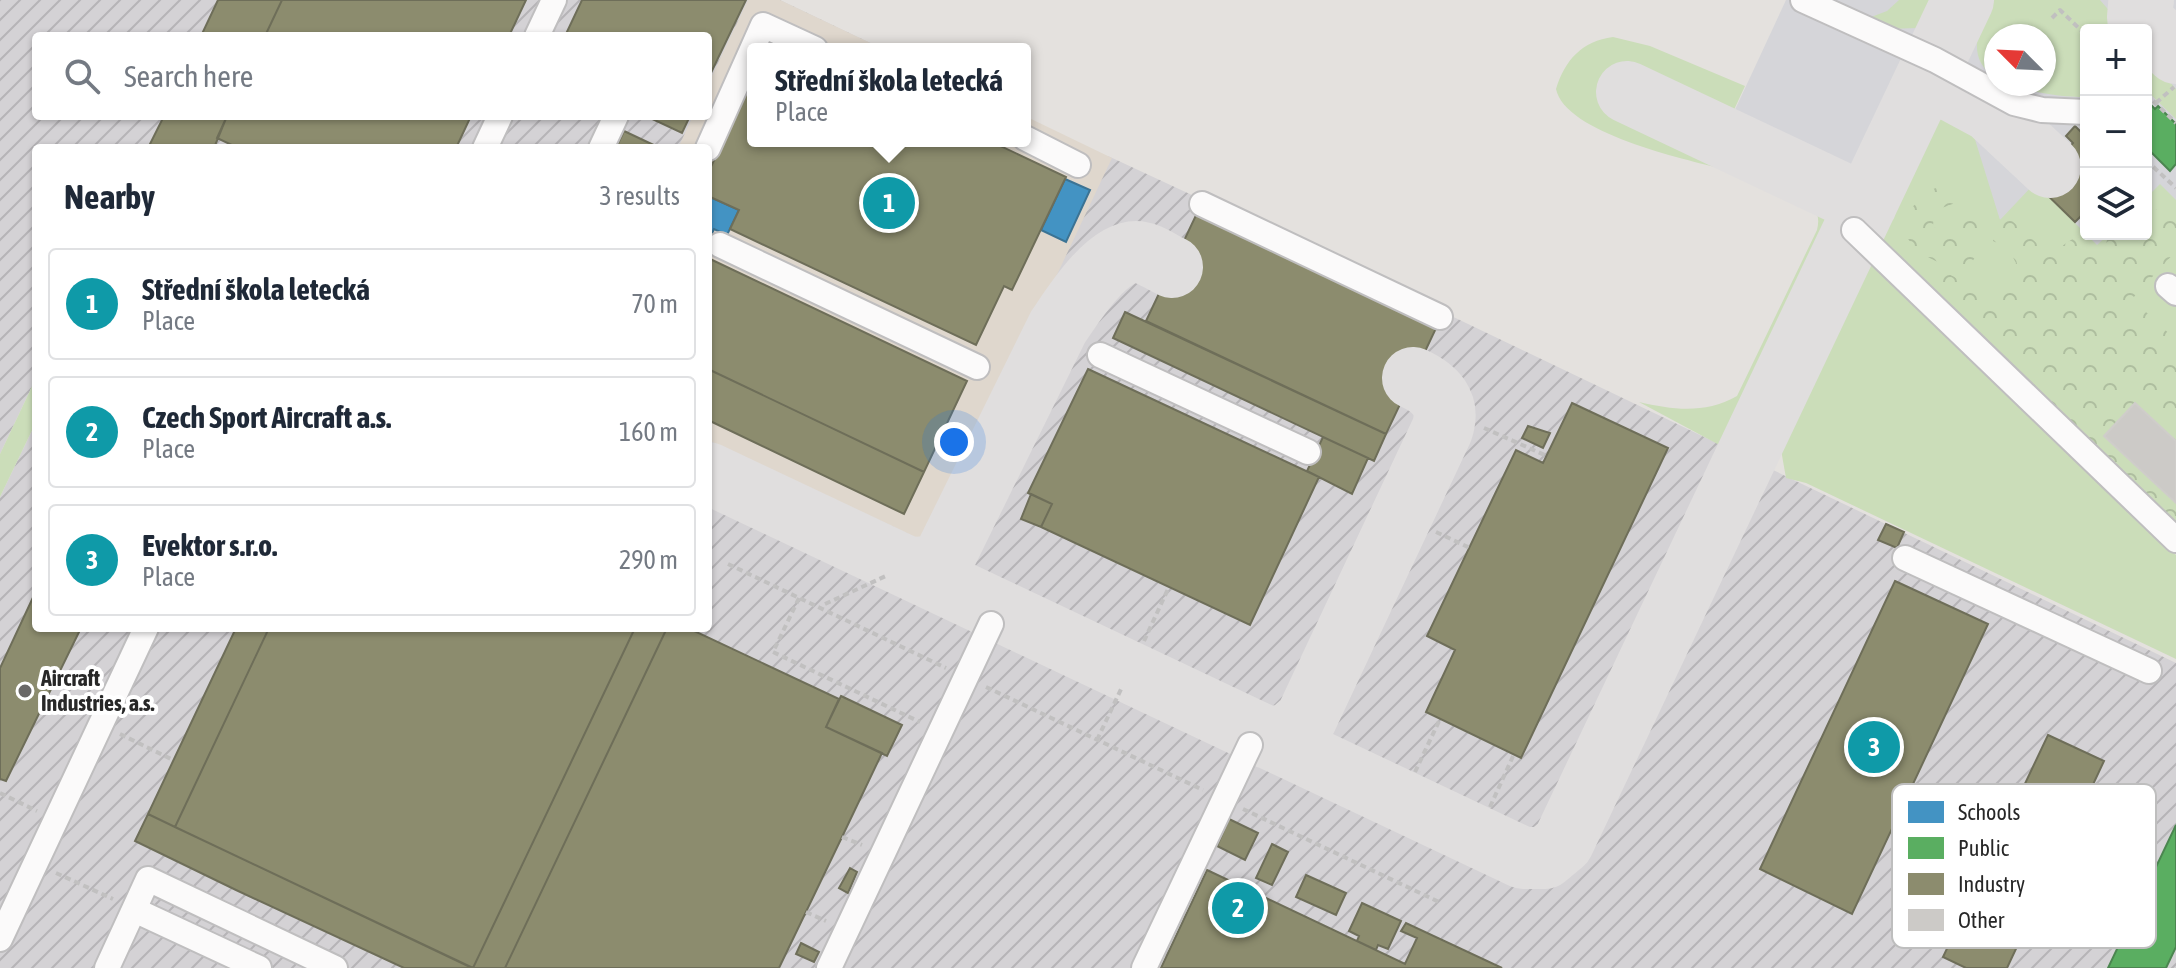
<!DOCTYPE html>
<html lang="en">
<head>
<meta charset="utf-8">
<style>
  body { margin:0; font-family:"Asap Condensed",sans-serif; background:#f2f2f3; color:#1f2937 }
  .controls { position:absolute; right:24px; top:24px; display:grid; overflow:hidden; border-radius:8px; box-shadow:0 2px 6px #0004 }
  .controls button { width:72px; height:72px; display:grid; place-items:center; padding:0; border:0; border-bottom:2px solid #e0e1e3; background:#fff; color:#1f2937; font:40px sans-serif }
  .compass { position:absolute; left:1984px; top:24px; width:72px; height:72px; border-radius:50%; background:#fff; box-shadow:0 2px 6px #0004; rotate:294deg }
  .you { position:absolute; left:954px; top:442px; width:28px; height:28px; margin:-20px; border:6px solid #fff; border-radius:50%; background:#1a73e8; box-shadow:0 0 0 12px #1a73e833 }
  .badge { display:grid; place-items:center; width:52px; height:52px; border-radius:50%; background:#696867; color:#fff; font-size:26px; font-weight:700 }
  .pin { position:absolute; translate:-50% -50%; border:4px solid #fff; box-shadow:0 2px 8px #0006 }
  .popup { position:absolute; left:747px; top:43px; width:284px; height:104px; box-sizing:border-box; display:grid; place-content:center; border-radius:8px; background:#fff; filter:drop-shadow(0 2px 6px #0005); font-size:26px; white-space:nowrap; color:#747a83 }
  .popup b { font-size:30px; color:#1f2937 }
  .popup::after { content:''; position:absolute; left:50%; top:100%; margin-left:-16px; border:16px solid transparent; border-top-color:#fff }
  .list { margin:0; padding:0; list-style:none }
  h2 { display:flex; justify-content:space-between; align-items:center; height:104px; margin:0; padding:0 32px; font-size:34px }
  h2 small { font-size:26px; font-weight:400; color:#747a83 }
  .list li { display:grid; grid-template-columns:52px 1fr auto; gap:24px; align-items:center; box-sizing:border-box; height:112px; margin:0 16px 16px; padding:0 16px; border:2px solid #e0e1e3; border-radius:8px }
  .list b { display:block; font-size:30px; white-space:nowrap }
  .list p { margin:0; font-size:26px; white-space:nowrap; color:#747a83 }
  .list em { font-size:26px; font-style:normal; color:#747a83 }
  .icon { flex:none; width:44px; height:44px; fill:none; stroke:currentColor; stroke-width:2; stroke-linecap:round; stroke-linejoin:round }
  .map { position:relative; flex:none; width:2176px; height:968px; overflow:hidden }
  .search { position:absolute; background:#fff; box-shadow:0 2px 6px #0004; left:32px; top:32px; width:680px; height:88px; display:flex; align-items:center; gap:20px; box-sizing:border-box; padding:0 28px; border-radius:8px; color:#747a83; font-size:30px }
  .panel { position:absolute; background:#fff; box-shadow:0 2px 6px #0004; left:32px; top:144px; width:680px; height:488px; border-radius:8px }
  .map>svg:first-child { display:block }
  .industrial { fill:url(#industrial-furrows); fill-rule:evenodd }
  .education { fill:#dfd7cd }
  .airport { fill:#d5d5d9; fill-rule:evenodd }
  .grass { fill:#cbddb9 }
  .forest { fill:url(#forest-crowns) }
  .schools { fill:#4393c3; stroke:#3b7394; stroke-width:2 }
  .public { fill:#5aae61; stroke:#4b8650; stroke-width:2 }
  .industry { fill:#8c8c6e; stroke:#6e6e59; stroke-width:2 }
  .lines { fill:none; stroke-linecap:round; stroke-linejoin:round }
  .taxiway { stroke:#e0dede; stroke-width:62 }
  .building { fill:#cccac7; stroke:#cfcdca; stroke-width:2 }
  .minor-casing { stroke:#bfbebf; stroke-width:28 }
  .path { stroke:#c1c0c0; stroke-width:4; stroke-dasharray:6 4; stroke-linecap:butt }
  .minor { stroke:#fbfafa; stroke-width:24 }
  .poi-dot { fill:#696867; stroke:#fff; stroke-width:3 }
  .labels { text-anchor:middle; stroke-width:8; stroke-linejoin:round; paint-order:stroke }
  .poi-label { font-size:22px; font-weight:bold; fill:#272727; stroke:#fff; text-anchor:start }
  .key { fill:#fff; stroke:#bebebe; stroke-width:2 }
  .key-label { font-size:22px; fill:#272727 }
</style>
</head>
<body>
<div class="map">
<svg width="2176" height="968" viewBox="0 0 2176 968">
  <defs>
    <pattern id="industrial-furrows" width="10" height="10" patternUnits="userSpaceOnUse" patternTransform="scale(2)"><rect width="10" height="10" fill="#d4d2d5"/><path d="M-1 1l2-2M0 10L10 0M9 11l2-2" fill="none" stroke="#b6b4b7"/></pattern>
    <pattern id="forest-crowns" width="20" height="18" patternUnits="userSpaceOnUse" patternTransform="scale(2)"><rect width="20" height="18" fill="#cbddb9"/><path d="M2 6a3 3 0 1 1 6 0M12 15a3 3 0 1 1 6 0" fill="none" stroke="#aebe9f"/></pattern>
  </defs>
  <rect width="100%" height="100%" fill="#e4e1de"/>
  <!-- industrial -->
  <path class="industrial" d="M0,0H780L883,49H753V141L1108,156L1443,312L2176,663V968H0V497L36,422V628H708V148H36V378L0,454ZM36,36H708V116H36Z"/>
  <!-- education -->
  <path class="education" d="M748,0H780L883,49H753V141H1025V116L1112,158L930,544L708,440V148H678L693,116H708V84Z"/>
  <!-- airport -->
  <path class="airport" d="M1786,0H2176V433L1871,194L1727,127ZM2086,30H2146V234H2086ZM1996,36H2044V84H1996Z"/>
  <!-- grass -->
  <path class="grass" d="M1899,0H1937L1931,15L1917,28L1888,29L1866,19L1887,11Z
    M1991,0H2100L2126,30H2086V97C2059,97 2035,93 2009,84H2044V36H1996V78C1965,59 1978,27 1991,0Z
    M1613,37L1650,46L1745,86L1726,127L1630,79L1627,92L1620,101L1800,187C1818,198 1831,207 1826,229L1725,448L1639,402C1674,410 1705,414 1737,396L1817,230C1819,222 1819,214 1813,207C1793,182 1752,177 1723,169C1684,159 1565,133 1556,89C1565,60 1582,41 1613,37Z
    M2146,54L2176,89V119L2146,90Z
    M1946,117L1962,120L1973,133L2000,220L2035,183L2097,245L2109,234H2146V198L2160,184L2176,200V277L2174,275L2160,291L2176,306V525L1878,241L1931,128L1936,122Z
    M1869,260L2176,555V659L1806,483L1786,478L1780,444Z
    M36,378V422L0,497V454Z"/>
  <!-- forest -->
  <path class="forest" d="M1954,182L1961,190L1955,203L1934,211L1933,227L1938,229C1952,220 1964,210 1978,223C1981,244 1981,258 1962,270C1939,263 1922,258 1908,239L1911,208L1933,189Z
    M2173,208L2176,219V251L2132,299L2176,340V525L1918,277C1948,263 1950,280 1973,285C1985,288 1999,281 2011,277L2016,263L2008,248L1993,241L1994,232L1988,224L1990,219L2011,220L2043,249L2062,246L2083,232L2103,257L2107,240L2113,234H2146V211Z"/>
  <!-- schools -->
  <path class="schools" d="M1065,179L1090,190L1066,242L1041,230Z
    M708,196L739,210L727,235L714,229L708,242Z"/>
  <!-- public -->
  <path class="public" d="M2146,100L2155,109L2158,106L2176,124V164L2170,171L2146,147Z
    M2176,825V947L2166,968H2108Z"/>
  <!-- industry -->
  <path class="industry" d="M218,0H282L265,36H201Z
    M282,0H526L509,36H265Z
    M582,0H746L708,79V36H565Z
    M753,78V141H990L1066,177L1012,290L1004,286L976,345L730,229L739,210L708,196V173Z
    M164,116H227L214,148H148Z
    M227,116H471L456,148H238L217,138Z
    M646,116H690L682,133Z
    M2075,126L2086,137V144L2083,147L2086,151V211L2075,222L2035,183L2073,143L2066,136Z
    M624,131L660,148H616Z
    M1198,211L1438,324L1386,434L1146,321Z
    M708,258L967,381L924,472L708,369Z
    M1125,312L1386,434L1374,461L1113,338Z
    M708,369L924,472L904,514L708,420Z
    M1088,369L1319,477L1250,625L1041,527L1052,504L1028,493Z
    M1572,403L1668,448L1521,758L1426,712L1455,650L1427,636L1516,450L1543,463Z
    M1528,426L1550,433L1543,448L1522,438Z
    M1323,437L1368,458L1352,494L1307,471Z
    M1031,494L1052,504L1041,527L1021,519Z
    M1886,524L1904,532L1897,548L1878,540Z
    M1895,581L1988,624L1852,914L1760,869Z
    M36,591V628H81L6,781L0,779V668Z
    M236,628H269L175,827L148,814Z
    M269,628H635L473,968L175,827Z
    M635,628H667L505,968H473Z
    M667,628H688L839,699L826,727L882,753L842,837L779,968H505Z
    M841,696L902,725L887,756L826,727Z
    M2048,735L2104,761L2007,968H1966L1943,957Z
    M148,814L175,827L472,968H404L236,890L135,841Z
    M1229,819L1258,833L1245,860L1217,846Z
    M1272,844L1288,852L1272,885L1256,878Z
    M850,868L857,872L848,893L839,888Z
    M1207,870L1405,964L1417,938L1401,931L1406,923L1502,968H1161Z
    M1306,875L1346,893L1336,915L1296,897Z
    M1362,903L1401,921L1388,949L1378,945L1376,950L1357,941L1359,936L1349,931Z
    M801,943L819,952L814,962L796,954Z"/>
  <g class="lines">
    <!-- taxiway -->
    <path class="taxiway" d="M2143,0L2139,5L2138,17L2176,53
      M1927,77L1990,111L2050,167
      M1627,92L1866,205
      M708,473L1523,858H1545L1563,843L1963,0
      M909,568L933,567L944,558L1058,327C1073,305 1106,252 1136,252C1148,252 1161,262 1172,267
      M1268,738L1289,734L1306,719L1442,430C1451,403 1435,388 1413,378"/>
  </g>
  <!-- building -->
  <path class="building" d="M2135,403L2176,441V503L2104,436Z"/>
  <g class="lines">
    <defs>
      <path id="minor" d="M1803,0L1935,60L2014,103L2042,110L2086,112
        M537,36L554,0
        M1025,138L1078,165
        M485,148L500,116
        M601,148L616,116
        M708,148L763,25L815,49
        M1202,204L1440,317
        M1854,230L2176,540
        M720,245L977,367
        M2168,286L2176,293
        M1100,355L1308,452
        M1905,558L2149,671
        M141,913L259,968
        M0,939L146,628
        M107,968L148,879L335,968
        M829,968L991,624
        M1144,968L1250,745"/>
    </defs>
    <!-- minor casing -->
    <use href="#minor" class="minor-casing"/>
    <!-- path -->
    <path class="path" d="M2052,18L2060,10L2086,35
      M2146,94L2176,123
      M2156,103L2174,87
      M2146,160L2176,188
      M1484,428L1547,456
      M1436,532L1470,548
      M728,564L946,668
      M799,598L773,652L920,722
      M825,604L888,575
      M1144,641L1168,589
      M986,687L1203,790
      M61,697L83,711
      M120,734L173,760
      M1097,740L1122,687
      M1415,772L1440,719
      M0,793L37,811
      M1490,807L1514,754
      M1243,809L1439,902
      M842,837L862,845
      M56,873L113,899
      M806,912L826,921"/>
    <!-- minor -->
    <use href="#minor" class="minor"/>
  </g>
  <!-- markers -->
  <circle class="poi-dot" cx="25" cy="691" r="8"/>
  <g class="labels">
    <!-- poi labels -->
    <g class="poi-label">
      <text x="41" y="686">Aircraft<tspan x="41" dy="25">Industries, a.s.</tspan></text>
    </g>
  </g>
  <!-- legend -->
  <rect x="1892" y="784" width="264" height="164" rx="12" class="key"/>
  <rect x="1908" y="801" width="36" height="22" fill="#4393c3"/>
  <rect x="1908" y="837" width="36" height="22" fill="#5aae61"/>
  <rect x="1908" y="873" width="36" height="22" fill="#8c8c6e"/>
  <rect x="1908" y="909" width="36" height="22" fill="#cccac7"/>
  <g class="key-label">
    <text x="1958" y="820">Schools</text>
    <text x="1958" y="856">Public</text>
    <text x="1958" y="892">Industry</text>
    <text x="1958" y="928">Other</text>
  </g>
</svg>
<div class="controls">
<button>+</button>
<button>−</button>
<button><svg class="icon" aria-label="layers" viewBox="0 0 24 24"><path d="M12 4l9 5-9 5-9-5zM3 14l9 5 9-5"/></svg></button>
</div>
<svg class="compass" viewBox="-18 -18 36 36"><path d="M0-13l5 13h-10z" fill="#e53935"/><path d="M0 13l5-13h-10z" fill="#747a83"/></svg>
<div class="you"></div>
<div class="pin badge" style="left:889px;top:203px;background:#0f9aa8">1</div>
<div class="popup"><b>Střední škola letecká</b>Place</div>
<div class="pin badge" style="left:1238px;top:908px;background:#0f9aa8">2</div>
<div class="pin badge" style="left:1874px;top:747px;background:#0f9aa8">3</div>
<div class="search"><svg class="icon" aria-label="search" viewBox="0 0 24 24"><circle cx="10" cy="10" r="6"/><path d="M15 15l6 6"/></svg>Search here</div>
<section class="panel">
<h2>Nearby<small>3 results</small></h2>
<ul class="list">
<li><span class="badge" style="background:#0f9aa8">1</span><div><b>Střední škola letecká</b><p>Place</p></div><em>70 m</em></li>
<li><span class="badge" style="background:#0f9aa8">2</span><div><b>Czech Sport Aircraft a.s.</b><p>Place</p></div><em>160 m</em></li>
<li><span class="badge" style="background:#0f9aa8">3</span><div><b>Evektor s.r.o.</b><p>Place</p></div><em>290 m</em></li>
</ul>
</section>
</div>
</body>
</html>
